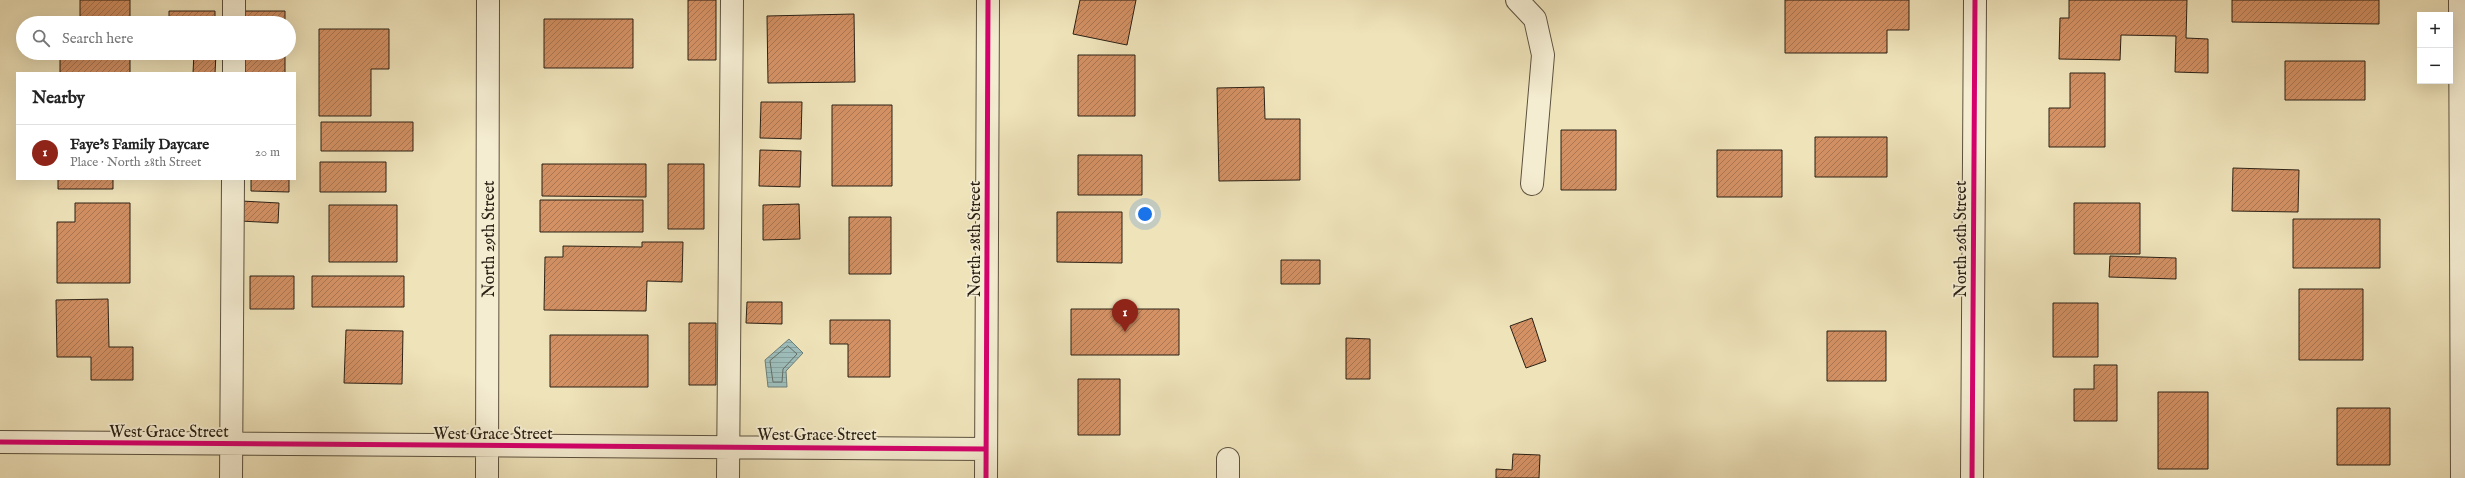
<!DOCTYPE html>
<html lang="en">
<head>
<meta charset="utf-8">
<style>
  body { margin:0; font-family:"IM FELL English",serif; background:#f2f2f2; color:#222 }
  .controls { position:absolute; right:12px; top:12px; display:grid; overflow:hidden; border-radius:0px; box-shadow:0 4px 16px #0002 }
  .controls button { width:36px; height:36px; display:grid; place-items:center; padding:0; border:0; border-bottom:1px solid #e0e0e0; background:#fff; color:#222; font:20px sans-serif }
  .you { position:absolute; left:1145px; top:214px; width:14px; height:14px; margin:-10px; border:3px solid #fff; border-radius:50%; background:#1a73e8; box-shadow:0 0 0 6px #1a73e833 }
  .badge { display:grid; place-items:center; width:26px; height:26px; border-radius:50%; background:#8f2418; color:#fff; font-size:13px; font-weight:700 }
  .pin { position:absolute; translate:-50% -33px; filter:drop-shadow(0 1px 2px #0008) }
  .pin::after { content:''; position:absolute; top:21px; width:14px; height:12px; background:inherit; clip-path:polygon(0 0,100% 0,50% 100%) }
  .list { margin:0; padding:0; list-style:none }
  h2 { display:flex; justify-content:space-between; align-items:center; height:52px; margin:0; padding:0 16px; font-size:17px }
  h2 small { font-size:13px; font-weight:400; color:#767676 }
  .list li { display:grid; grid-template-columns:26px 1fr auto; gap:12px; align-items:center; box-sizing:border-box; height:56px; padding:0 16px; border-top:1px solid #e0e0e0 }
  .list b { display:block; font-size:15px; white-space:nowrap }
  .list p { margin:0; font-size:13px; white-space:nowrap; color:#767676 }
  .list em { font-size:13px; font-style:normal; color:#767676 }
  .icon { flex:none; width:22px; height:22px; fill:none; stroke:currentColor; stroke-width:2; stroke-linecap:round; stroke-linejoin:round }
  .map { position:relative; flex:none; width:2465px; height:478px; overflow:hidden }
  .search { position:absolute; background:#fff; box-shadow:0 4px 16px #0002; left:16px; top:16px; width:280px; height:44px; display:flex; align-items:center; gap:10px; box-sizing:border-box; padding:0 14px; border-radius:22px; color:#767676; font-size:15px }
  .panel { position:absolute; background:#fff; box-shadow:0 4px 16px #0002; left:16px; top:72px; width:280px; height:108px; border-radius:0px }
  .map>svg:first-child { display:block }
  .water { fill:url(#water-rules); stroke:#6f7e77 }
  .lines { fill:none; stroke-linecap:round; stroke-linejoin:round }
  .shore { stroke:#646e66; stroke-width:1 }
  .building { fill:url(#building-hatch); stroke:#2a2014 }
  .minor-casing { stroke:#5b513e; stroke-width:24 }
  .minor { stroke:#f5edd2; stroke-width:22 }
  .cycleway-casing { stroke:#f5edd2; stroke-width:8 }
  .cycleway { stroke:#d6006c; stroke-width:5 }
  .labels { text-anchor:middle; stroke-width:3.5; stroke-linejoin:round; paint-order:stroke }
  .street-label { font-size:16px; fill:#2a2014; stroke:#f5edd2 }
</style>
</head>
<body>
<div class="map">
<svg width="2465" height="478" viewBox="0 0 2465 478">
  <defs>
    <pattern id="water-rules" width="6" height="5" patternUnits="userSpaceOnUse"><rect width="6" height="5" fill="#9dbcb9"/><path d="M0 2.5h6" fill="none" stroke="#87a19e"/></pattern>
    <pattern id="building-hatch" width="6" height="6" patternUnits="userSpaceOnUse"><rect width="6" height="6" fill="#d39164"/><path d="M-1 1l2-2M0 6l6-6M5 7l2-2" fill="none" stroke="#ab7651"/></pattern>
  </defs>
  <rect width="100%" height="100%" fill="#efe3ba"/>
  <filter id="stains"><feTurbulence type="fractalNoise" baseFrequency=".005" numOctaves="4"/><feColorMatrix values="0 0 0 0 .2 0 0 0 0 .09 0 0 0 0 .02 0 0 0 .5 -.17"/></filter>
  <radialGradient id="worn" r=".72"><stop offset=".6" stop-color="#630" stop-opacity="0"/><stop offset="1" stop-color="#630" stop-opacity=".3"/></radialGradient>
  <!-- water -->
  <path class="water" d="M789,339L803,353L786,371L787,387H768L765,360Z"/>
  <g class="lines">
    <!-- shore -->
    <path class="shore" d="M788,346L797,354L783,369L782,382H773L770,361Z"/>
  </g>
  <!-- building -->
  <path class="building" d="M80,0H130V23H80Z
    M688,0H716V60H688Z
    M1080,0H1136L1127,45L1073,34Z
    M1785,0H1909V30H1887V53H1785Z
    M2069,0H2187L2186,38L2208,39V73L2175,72L2176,36L2121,35L2120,60L2059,59L2060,18H2069Z
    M2232,0H2379V24L2232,22Z
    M169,11H215V23H169Z
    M244,11H285V23H244Z
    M854,14L855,82L768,83L767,16Z
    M544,19H633V68H544Z
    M319,29H389V69H371V116H319Z
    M60,53H130V73H60Z
    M194,53L216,54L215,73H193Z
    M244,53H285V73H244Z
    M1078,55H1135V116H1078Z
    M2285,61H2365V100H2285Z
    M2070,73H2105V147H2049V108H2070Z
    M1264,87L1265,119H1300V180L1219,181L1217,88Z
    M761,102H802L801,139L760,138Z
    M832,105H892V186H832Z
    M321,122H413V151H321Z
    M1561,130H1616V190H1561Z
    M1815,137H1887V177H1815Z
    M760,150L801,151L800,187L759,186Z
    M1717,150H1782V197H1717Z
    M1078,155H1142V195H1078Z
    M320,162H386V192H320Z
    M542,164H646V197L542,196Z
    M668,164H704V229H668Z
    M2233,168L2299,170L2298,212L2232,211Z
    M58,179H113V189H58Z
    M251,179H289V192L251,191Z
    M540,200H643V232H540Z
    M241,201L279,203L278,223L240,221Z
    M75,203H130V283H57V222H75Z
    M2074,203H2140V254H2074Z
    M799,204L800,239L763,240V205Z
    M329,205H397V262H329Z
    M1057,212H1122V263L1057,262Z
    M849,217H891V274H849Z
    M2293,219H2380V268H2293Z
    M642,242H683L682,282L647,281L646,311L544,310L545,257H563V246L642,247Z
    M2110,256L2176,258V279L2109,277Z
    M1281,260H1320V284H1281Z
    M250,276H294V309H250Z
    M312,276H404V307H312Z
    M2299,289H2363V360H2299Z
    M108,299L109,347H133V380H91V357H57L56,300Z
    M747,302H782V324L746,323Z
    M2053,303H2098V357H2053Z
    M1071,309H1179V355H1071Z
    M1532,318L1546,361L1526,368L1510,326Z
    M830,320H890V377H848V344H830Z
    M689,323H716V385H689Z
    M346,330L403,331L402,384L344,383Z
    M1827,331H1886V381H1827Z
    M550,335H648V387H550Z
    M1346,338L1370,339V379H1346Z
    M2094,365H2117V421H2074V389H2094Z
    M1078,379H1120V435H1078Z
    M2158,392H2208V469H2158Z
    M2337,408H2390V465H2337Z
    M1513,454L1540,455L1539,478H1496V469L1512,470Z"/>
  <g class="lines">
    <defs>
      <path id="minor" d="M1517,0L1535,19L1543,55L1532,184
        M2460,0L2462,478
        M234,23V0
        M234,73V53
        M0,442L986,449
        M1228,459V478
        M231,478L233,179
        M487,478L488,0
        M728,478L732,0
        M986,478L988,0
        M1972,478L1975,0"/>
    </defs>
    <!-- minor casing -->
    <use href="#minor" class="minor-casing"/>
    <!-- minor -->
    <use href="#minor" class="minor"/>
    <defs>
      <path id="cycleway" d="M0,442L986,449
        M986,478L988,0
        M1972,478L1975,0"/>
    </defs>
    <!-- cycleway casing -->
    <use href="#cycleway" class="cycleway-casing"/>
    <!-- cycleway -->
    <use href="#cycleway" class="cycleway"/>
  </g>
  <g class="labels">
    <!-- street labels -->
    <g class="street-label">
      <text transform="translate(488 239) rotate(-90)" y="6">North 29th Street</text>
      <text transform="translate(974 239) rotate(-90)" y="6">North 28th Street</text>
      <text transform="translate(1960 239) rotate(-90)" y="6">North 26th Street</text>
      <text x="169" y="437">West Grace Street</text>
      <text x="493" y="439">West Grace Street</text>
      <text x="817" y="440">West Grace Street</text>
    </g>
  </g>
  <rect width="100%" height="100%" filter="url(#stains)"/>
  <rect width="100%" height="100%" fill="url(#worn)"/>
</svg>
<div class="controls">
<button>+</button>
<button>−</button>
</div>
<div class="you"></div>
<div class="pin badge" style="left:1125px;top:332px">1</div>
<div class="search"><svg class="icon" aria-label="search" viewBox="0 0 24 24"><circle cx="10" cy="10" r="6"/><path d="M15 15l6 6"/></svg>Search here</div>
<section class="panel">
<h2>Nearby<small></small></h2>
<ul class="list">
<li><span class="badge">1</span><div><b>Faye's Family Daycare</b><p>Place · North 28th Street</p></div><em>20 m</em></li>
</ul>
</section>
</div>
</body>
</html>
